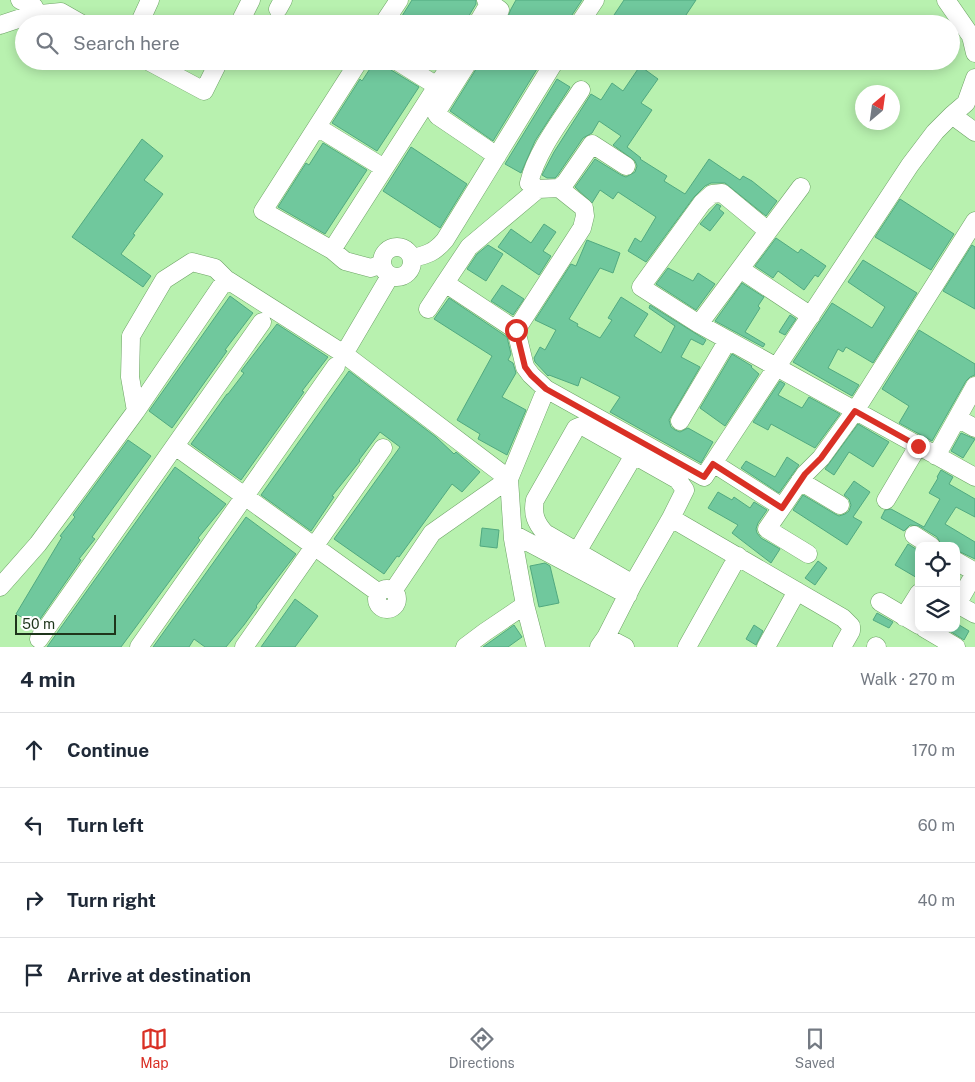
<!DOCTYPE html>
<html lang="en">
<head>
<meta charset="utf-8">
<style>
  body { margin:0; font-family:"Public Sans",sans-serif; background:#f2f2f3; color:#1f2937 }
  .controls { position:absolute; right:15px; bottom:15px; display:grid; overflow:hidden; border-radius:10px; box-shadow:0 2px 12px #0003 }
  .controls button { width:45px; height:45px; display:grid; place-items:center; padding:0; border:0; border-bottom:1px solid #e0e1e3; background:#fff; color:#1f2937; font:25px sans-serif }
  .compass { position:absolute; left:855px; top:85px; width:45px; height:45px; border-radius:50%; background:#fff; box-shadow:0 2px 12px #0003; rotate:29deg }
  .scale { position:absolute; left:15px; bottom:12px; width:101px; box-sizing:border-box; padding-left:5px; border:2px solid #1e351b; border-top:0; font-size:14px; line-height:18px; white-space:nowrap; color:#1e351b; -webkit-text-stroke:4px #fff; paint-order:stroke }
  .stop { position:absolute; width:15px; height:15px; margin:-11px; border:4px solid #d93025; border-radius:50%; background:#fff }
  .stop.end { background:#d93025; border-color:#fff; box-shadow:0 1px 5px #0008 }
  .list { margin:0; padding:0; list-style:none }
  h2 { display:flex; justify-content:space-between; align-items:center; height:65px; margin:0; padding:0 20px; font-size:21px }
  h2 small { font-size:16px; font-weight:400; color:#747a83 }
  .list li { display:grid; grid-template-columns:32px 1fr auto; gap:15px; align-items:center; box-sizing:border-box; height:75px; padding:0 20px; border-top:1px solid #e0e1e3 }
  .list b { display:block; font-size:19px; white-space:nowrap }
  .list em { font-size:16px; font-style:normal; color:#747a83 }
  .icon { flex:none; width:28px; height:28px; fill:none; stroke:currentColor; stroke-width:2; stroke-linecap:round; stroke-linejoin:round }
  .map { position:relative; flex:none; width:975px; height:647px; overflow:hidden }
  .search { position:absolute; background:#fff; box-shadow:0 2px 12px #0003; left:15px; right:15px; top:15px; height:55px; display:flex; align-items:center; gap:12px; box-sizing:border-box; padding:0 18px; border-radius:28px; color:#747a83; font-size:19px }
  .sheet { height:365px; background:#fff }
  nav { display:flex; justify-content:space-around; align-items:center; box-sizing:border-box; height:70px; border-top:1px solid #e0e1e3; background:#fff; font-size:14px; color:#747a83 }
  nav a { display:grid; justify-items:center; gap:2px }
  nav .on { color:#d93025 }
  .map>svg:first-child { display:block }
  .building { fill:#70c89d; stroke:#51a980 }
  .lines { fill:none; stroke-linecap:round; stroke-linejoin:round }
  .minor-casing { stroke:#6da365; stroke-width:19 }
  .minor { stroke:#fff; stroke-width:18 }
  .route { stroke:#d93025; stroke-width:6 }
</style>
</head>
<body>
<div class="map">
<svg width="975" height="647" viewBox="0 0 975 647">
  <rect width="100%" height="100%" fill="#b8f1af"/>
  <!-- building -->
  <path class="building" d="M412,0H476V4L464,24H397Z
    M516,0H582L570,18L568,24H553L547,20L544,24H505L511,9Z
    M624,0H696L680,24H608Z
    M375,61H386L388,66L391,70L419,87L377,151L332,123L360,79L362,81Z
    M484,61H525L537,69L493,141L450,111L478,66L480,68Z
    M640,66L658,79L641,103L652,110L627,147L641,158L640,159L667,176L664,181L685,194L709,159L740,180L743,176L752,181L777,201L766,216L725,183H711L705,186L694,197L646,262L628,251L635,238L641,242L656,217L618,192L613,199L600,190L592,203L575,187L595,159L621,175L626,177L635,172L637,166L635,161L613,145L621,136L599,121L592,133L583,138L557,176L555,178H547L542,175L554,152L591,94L601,100L612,83L623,91Z
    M557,79L570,87L535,141L521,173L505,164Z
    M142,139L163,156L144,180L163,194L133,234L135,235L121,254L151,276L143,287L72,237Z
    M323,143L367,170L325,234L278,207L306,163L309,165Z
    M411,147L467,184L440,228L383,191Z
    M900,199L954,234L931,270L875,237Z
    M717,204L721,206L719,209L724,213L710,231L700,224Z
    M544,224L556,232L543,251L551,256L539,275L498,247L511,229L531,243Z
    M776,238L798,253L801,249L826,266L818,277L815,275L804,290L778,271L773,278L755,266Z
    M587,240L620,253L613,273L600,268L569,319L578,324L577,326L600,338L612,320L608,318L621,297L648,314L634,336L661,353L675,326L649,308L650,305L706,340L703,345L691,339L681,357L700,367L669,420L671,427L675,430L680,432L688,428L713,442L701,463L610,412L620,397L581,377L578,386L549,375L548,376L535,362L534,358L540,347L545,350L556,330L535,320L571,264L576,266Z
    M488,245L503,254L486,281L467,269L477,254Z
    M972,245L975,247V309L943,291Z
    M863,260L917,293L873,363L846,347L843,352L838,349L828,368L859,385L852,396L793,362L832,303L872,328L885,307L848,282Z
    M668,268L693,281L698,273L715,284L696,310L656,284Z
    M742,283L764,297L758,306L760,308L745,332L765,344L763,347L715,321Z
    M502,285L524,299L513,315L491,301Z
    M230,296L253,313L225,350L227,351L172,428L149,411Z
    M449,298L507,337L511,354L508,360L513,363L516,373L502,397L526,410L507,455L478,439L480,434L457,420L492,356L434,319Z
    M790,315L796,319L785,335L779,332Z
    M277,324L328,357L302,391L304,392L241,480L191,444L227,394H228L244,373L241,371Z
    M919,330L975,364V375L970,377L966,381L932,441L899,423L909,406L882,389Z
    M732,354L752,366L751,367L759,374L725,426L700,408Z
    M349,371L436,437L454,454L456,452L480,472L462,492L452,484L399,557L397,556L384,574L334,539L400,447L380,432L359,460L360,461L332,496L334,497L311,531L261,495Z
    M780,381L785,384L778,395L802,408L809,397L840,414L815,448L771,424L768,430L753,422Z
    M858,424L889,442L873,467L849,452L834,475L825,469Z
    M961,433L975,439L963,458L951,451Z
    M128,440L151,456L92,537L95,539L79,559L81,560L36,625L16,614L62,537L60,536L75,517L73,515Z
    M787,457L799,465L779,493L741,468L746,461L775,477Z
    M175,467L226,504L198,538L200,540L121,647H47Z
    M941,470L953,477L949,484L975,499V517L956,507L945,524L975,542V559L956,550V546H942L937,537L919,526L910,525L904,531L881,518L885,510L891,509L924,527L940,499L929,493L938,478L937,477Z
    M854,481L870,492L853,517L862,522L847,545L793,510L803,495L835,514L839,516L845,514L849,511L851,505L849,499L844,495Z
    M718,492L732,500L734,497L750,508L754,502L767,510L758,523L756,529L757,533L761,538L780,549L771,563L732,533L738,525L708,508Z
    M246,517L296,554L256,606L257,607L244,625L226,647H205L194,639L189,647H153Z
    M482,528L499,530L497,548L480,546Z
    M908,544L919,551V579L895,565Z
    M818,561L827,568L815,585L805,578Z
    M545,563L550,566L559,603L539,607L530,566Z
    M295,599L318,616L295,647H261Z
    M877,613L893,622L889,628L873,620Z
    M956,623L969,631L964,640L945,628H956Z
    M514,625L522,637L508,647H483Z
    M754,625L763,631L756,645L746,639Z"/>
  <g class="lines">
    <defs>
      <path id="minor" d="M20,0L34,7
        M486,0L500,10L493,24
        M946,0L971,36L975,53
        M278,9L283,0
        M139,24L150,0
        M239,24L251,0
        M383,24L399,0
        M477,24L490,2
        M579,24L595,0
        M0,25L30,15L61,12L82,24
        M148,61L204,91L219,61
        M359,61L263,211L332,250L345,261L371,268L381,264
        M397,61L437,86
        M469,61L436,113L438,116L497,156
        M975,78L966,103L952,115L975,132
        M317,127L384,168
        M559,188L584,208L585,216L582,228L516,330L525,367L531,375L546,389L704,477L910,165L935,132L952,115
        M538,189L529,183C537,150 563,118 581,90
        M768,231L722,193L712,194L702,203L641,287L699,324L975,477
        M382 262a15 15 0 1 1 30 0a15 15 0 1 1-30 0Z
        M332,250L453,61
        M412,258C427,255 435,252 445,240L555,61
        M740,269L811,316
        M226,279L344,354L509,479L432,533L393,591
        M428,309L445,283
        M699,324L801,187
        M516,330L445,283L469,247L538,189L559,188L565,183L592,144L626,166
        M344,354L390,276
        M957,418L975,428
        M680,421L728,340
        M175,446L379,593
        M936,456L975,386
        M713,463L782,507
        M800,481L840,505
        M886,500L918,446
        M513,534L628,595
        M914,535L931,546
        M577,552L634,455
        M808,554L767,529L805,474L821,458L855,411L975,221
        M956,561L975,572
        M633,584L545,533C536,523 532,514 535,500L576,428L581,426L586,428L678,480L685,490L671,518
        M0,587L38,544L136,411L226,279L215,268L192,262L164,280L131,336L130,377L136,411
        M377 599a10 10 0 1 1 20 0a10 10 0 1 1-20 0Z
        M880,602L919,625
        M957,604L975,614
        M956,606L975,573
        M904,617L919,593
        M924,628L956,647
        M606,637L625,647
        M39,639L262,322
        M876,646L877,647
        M139,647L336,366
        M244,647L383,448
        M465,647L485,632L525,605
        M536,647L525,605L513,539L509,479L546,389
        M599,647L606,637L633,584L671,518L843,618L851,626V631L842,647
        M687,647L738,556
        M766,647L797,591"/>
    </defs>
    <!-- minor casing -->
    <use href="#minor" class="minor-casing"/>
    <!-- minor -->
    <use href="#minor" class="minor"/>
  </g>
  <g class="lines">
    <!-- route -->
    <path class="route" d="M516,330L525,367L531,375L546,389L704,477L713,464L782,508L805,474L821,458L855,411L918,446"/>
  </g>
</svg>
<div class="controls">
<button><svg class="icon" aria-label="locate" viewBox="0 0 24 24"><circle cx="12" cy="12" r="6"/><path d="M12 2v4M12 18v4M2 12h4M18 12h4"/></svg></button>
<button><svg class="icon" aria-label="layers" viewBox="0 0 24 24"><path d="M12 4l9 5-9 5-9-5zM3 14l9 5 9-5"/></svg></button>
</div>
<svg class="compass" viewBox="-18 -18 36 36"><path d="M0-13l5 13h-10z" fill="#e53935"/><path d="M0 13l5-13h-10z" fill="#747a83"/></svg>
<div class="scale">50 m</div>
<div class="stop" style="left:516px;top:330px"></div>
<div class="stop end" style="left:918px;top:446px"></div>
<div class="search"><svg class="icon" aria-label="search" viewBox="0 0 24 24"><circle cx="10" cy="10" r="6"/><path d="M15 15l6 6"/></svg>Search here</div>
</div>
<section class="sheet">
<h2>4 min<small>Walk · 270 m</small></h2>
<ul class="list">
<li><svg class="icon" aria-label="ahead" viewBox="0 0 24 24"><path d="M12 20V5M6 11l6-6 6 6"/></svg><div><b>Continue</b></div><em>170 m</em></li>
<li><svg class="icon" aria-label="left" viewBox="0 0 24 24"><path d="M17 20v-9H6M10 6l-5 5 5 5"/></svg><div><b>Turn left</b></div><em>60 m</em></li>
<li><svg class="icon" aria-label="right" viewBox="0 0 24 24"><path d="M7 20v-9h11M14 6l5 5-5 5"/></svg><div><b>Turn right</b></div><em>40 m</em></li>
<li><svg class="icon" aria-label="arrive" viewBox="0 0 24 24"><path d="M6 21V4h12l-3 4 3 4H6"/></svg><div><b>Arrive at destination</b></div></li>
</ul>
</section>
<nav>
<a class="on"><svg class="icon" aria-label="map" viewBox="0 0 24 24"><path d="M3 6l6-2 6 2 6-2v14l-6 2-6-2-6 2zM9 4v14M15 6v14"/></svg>Map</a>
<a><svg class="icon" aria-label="directions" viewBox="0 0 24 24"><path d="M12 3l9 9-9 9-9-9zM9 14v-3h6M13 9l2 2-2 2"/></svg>Directions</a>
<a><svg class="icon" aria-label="saved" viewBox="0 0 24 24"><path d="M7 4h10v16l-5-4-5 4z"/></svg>Saved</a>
</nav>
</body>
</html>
